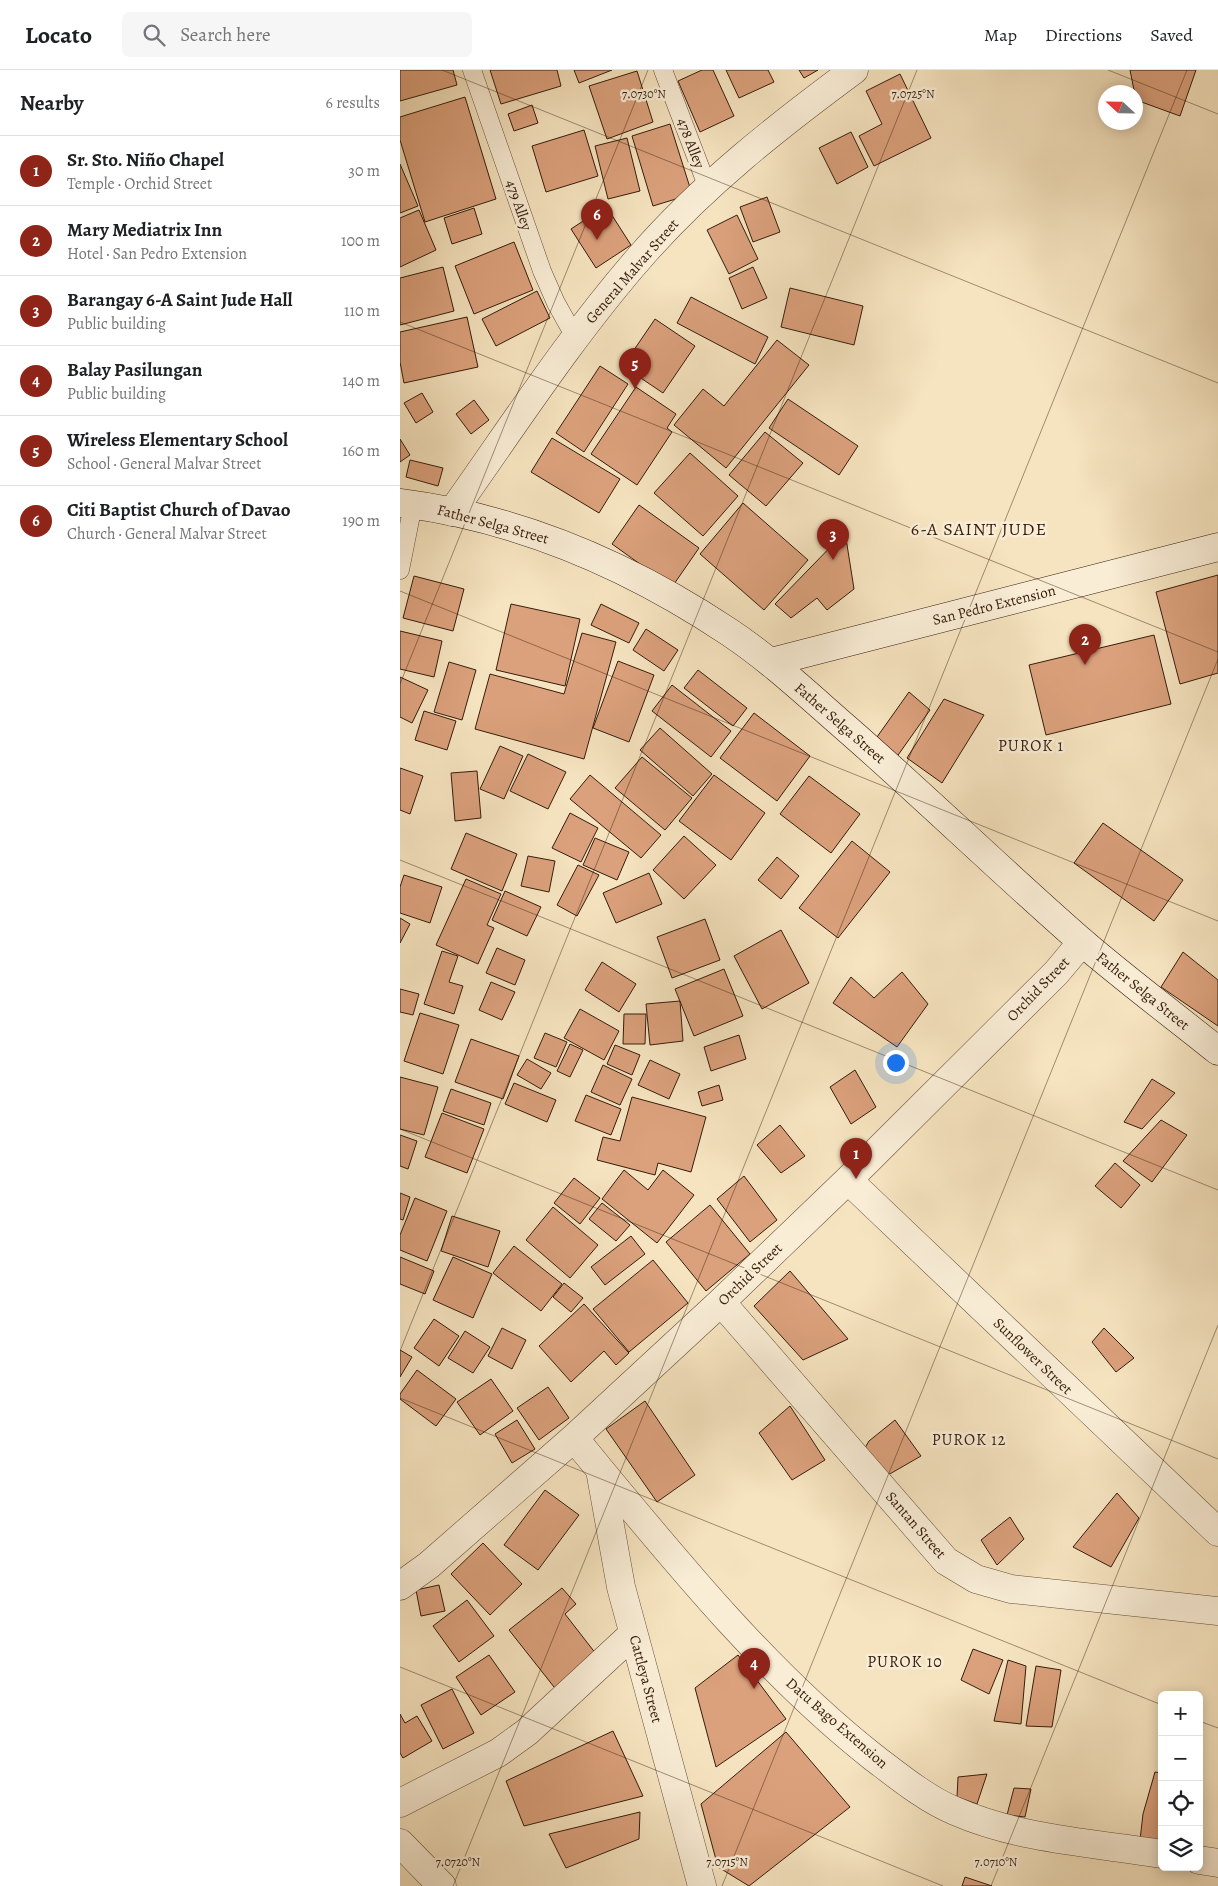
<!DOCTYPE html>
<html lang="en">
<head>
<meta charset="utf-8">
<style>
  body { margin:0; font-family:Alegreya,serif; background:#f6f6f6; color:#202124 }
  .controls { position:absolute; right:15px; bottom:15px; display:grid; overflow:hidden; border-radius:8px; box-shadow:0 2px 12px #0003 }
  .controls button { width:45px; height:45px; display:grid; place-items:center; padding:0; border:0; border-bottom:1px solid #e0e0e0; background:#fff; color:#202124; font:25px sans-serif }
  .compass { position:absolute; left:698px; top:15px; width:45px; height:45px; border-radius:50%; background:#fff; box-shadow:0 2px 12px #0003; rotate:292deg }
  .you { position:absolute; left:495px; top:992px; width:18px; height:18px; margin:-12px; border:4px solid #fff; border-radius:50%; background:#1a73e8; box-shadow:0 0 0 8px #1a73e833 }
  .badge { display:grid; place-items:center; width:32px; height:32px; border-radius:50%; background:#8f2418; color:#fff; font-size:16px; font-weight:700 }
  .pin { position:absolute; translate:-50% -41px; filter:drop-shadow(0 1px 2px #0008) }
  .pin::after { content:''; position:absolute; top:26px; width:18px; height:15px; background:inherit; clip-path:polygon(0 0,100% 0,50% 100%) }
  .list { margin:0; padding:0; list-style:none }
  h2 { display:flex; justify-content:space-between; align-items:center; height:65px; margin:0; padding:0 20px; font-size:21px }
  h2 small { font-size:16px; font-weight:400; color:#757577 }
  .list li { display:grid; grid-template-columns:32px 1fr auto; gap:15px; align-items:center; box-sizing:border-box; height:70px; padding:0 20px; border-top:1px solid #e0e0e0 }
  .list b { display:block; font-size:19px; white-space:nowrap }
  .list p { margin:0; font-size:16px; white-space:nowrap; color:#757577 }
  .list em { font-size:16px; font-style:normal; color:#757577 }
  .icon { flex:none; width:28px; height:28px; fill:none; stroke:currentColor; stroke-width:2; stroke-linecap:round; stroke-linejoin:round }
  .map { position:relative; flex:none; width:818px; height:1816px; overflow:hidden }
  header { display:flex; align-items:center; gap:30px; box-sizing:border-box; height:70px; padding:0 25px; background:#fff; border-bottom:1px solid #e0e0e0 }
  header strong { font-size:24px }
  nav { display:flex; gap:28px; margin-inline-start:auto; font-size:18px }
  .search { width:350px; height:45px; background:#f6f6f6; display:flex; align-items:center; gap:12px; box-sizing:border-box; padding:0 18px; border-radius:8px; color:#757577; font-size:19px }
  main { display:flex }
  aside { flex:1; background:#fff }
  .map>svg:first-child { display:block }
  .building { fill:#dba17c; stroke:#351c0c }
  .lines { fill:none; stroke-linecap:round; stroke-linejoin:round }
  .service-casing { stroke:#654e39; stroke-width:19 }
  .minor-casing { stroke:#654e39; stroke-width:29 }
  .secondary-casing { stroke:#351c0c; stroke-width:29 }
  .service { stroke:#f9edd6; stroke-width:18 }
  .minor { stroke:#f9edd6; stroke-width:28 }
  .secondary { stroke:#f9edd6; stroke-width:28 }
  .ticks { fill:none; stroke:#351c0c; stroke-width:1; stroke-opacity:0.45 }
  .labels { text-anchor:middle; stroke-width:5; stroke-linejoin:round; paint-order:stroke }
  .street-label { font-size:15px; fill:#351c0c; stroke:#f9edd6 }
  .neighbourhood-label { font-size:16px; letter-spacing:1px; fill:#351c0c; stroke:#f9edd6 }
  .quarter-label { font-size:18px; letter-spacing:1px; fill:#351c0c; stroke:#f9edd6 }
  .ticks-label { font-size:12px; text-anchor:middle; fill:#351c0c; stroke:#f9edd6; stroke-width:5; stroke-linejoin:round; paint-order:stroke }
</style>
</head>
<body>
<header>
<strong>Locato</strong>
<div class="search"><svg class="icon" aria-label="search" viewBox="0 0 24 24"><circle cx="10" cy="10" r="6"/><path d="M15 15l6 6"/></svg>Search here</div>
<nav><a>Map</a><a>Directions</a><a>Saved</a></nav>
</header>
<main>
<aside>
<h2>Nearby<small>6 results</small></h2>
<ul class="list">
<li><span class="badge">1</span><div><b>Sr. Sto. Niño Chapel</b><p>Temple · Orchid Street</p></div><em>30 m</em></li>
<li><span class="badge">2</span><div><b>Mary Mediatrix Inn</b><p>Hotel · San Pedro Extension</p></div><em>100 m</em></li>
<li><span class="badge">3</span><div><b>Barangay 6-A Saint Jude Hall</b><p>Public building</p></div><em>110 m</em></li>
<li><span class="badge">4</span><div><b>Balay Pasilungan</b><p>Public building</p></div><em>140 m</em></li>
<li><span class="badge">5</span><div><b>Wireless Elementary School</b><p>School · General Malvar Street</p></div><em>160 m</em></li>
<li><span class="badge">6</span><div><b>Citi Baptist Church of Davao</b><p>Church · General Malvar Street</p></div><em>190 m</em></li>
</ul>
</aside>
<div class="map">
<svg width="818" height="1816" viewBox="0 0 818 1816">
  <rect width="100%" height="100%" fill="#f6e4c0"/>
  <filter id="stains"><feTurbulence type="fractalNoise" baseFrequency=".004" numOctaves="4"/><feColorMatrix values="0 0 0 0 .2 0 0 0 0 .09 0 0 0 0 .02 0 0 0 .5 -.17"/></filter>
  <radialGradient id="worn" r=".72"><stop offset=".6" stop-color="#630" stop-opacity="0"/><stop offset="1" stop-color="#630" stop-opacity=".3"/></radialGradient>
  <!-- building -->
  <path class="building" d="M0,0H53L57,15L0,31Z
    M90,0H157L161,16L101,34Z
    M174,0H212L179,13Z
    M302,0H313L334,46L300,62L278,11Z
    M326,0H368L374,12L339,28Z
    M399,0H418L404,8Z
    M730,0H796L780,46L736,30Z
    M237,1L253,52L207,69L189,16Z
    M500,4L531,68L474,96L459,66L482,54L466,21Z
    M65,27L96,129L25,152L0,70V47Z
    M132,35L138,53L114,61L108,44Z
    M270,54L292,124L253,136L232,66Z
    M184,60L198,106L146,122L132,76Z
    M451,62L468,97L437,114L419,78Z
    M227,68L240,121L208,129L195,76Z
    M0,94L18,136L0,143Z
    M367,127L380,162L353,172L340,137Z
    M206,136L231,175L196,198L171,159Z
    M74,138L82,164L52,174L44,148Z
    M19,140L36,180L0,197V148Z
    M337,145L358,189L329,204L307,160Z
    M114,172L133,220L74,244L55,196Z
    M43,197L54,241L0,255V208Z
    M353,197L367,228L342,239L329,208Z
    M390,218L463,236L454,275L381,257Z
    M137,221L150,248L96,276L82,249Z
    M291,227L368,267L355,294L277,253Z
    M67,247L78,297L4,313L0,292V262Z
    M255,249L295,276L263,323L223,296Z
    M377,270L409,295L326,398L274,355L303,319L324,336Z
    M200,296L228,314L184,382L156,363Z
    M236,317L276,344L267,358L272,362L237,415L191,384Z
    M22,323L33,342L16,353L4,333Z
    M388,329L458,376L439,405L369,358Z
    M74,330L89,350L71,364L56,344Z
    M365,362L403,393L366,436L329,405Z
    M152,368L220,409L199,443L131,402Z
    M0,369L10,385L0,392Z
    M290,383L338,426L303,466L254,423Z
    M10,390L43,398L38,416L6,407Z
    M343,433L408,490L364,540L300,484Z
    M239,435L299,478L272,517L212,474Z
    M445,462L454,519L427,540L417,528L391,548L375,534Z
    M818,505V603L780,614L756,522Z
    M14,506L64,519L53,561L3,548Z
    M111,534L180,549L165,616L96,600Z
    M201,534L239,553L229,573L191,555Z
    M246,559L278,580L264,601L233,580Z
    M0,561L42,571L34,607L0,599Z
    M182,563L216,572L184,689L75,659L90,604L164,624Z
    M754,565L771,634L646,665L629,595Z
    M218,591L254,605L229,672L193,658Z
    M49,592L76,600L62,650L34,642Z
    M298,600L347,638L333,656L284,618Z
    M0,607L28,620L12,653L0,647Z
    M272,615L331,661L311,687L252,641Z
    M509,622L530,640L496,688L477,667Z
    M544,629L584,645L542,713L507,688Z
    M24,641L56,651L47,680L15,670Z
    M354,643L410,686L377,731L320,688Z
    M260,658L312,704L293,726L240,680Z
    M100,676L123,686L104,729L80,719Z
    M128,684L166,702L148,739L110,721Z
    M242,687L292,728L265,760L215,718Z
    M0,698L23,706L10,744L0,740Z
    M77,701L81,748L55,751L51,703Z
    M190,705L261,765L241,788L170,729Z
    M314,705L365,743L331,790L279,751Z
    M409,706L460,744L431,783L380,744Z
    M170,743L198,758L181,792L152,778Z
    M703,753L783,810L754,851L674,793Z
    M66,763L117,784L102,821L51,799Z
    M284,766L316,795L284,829L253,800Z
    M195,768L229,782L217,810L183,795Z
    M452,771L490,802L438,868L399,838Z
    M128,786L155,791L149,822L121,816Z
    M377,787L399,806L381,829L358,810Z
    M178,795L199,805L177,846L157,835Z
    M249,803L262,834L216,853L203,823Z
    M4,805L42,817L30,853L0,843V817Z
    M66,809L101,824L87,855L94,858L78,894L36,875Z
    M105,821L141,837L127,866L92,850Z
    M0,848L10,854L0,873Z
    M305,849L320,890L272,908L257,867Z
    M381,860L409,913L362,939L334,886Z
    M97,878L125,890L115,915L86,903Z
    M42,881L58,886L49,912L63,916L54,944L24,934Z
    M783,882L818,910V956L761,917Z
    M202,892L236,914L219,942L185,920Z
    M324,899L343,946L294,966L275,919Z
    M502,902L528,934L497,977L433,933L451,907L474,928Z
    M91,912L115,922L102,950L79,940Z
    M0,919L19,924L13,945L0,942Z
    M280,931L283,971L250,975L246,934Z
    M180,939L219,961L204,990L164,968Z
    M20,943L59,955L43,1004L4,991Z
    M224,944H246L245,974H223Z
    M145,963L167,972L156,997L134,988Z
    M339,965L346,989L311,1001L304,977Z
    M71,969L119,986L103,1029L55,1012Z
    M170,974L183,980L170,1007L157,1001Z
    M215,975L240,985L232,1005L207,994Z
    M127,989L151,1003L141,1019L117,1005Z
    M250,990L280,1004L269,1029L238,1015Z
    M203,995L232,1009L220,1035L191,1022Z
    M455,1000L476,1037L451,1054L430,1017Z
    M0,1007L38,1017L24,1065L0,1059Z
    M752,1009L775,1023L742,1059L724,1052Z
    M114,1013L156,1030L147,1052L105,1034Z
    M319,1015L323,1030L302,1036L298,1022Z
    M51,1019L91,1033L84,1055L43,1041Z
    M186,1025L221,1039L211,1065L175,1051Z
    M232,1027L306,1047L291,1102L258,1093L255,1105L197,1090L203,1067L220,1071Z
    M42,1043L84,1059L67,1103L25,1087Z
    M761,1050L787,1065L752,1112L723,1091Z
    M380,1055L405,1086L381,1103L357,1075Z
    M0,1065L17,1071L8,1099L0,1096Z
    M715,1093L740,1115L721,1138L695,1116Z
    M224,1100L248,1120L263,1100L294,1125L257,1173L202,1129Z
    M344,1106L377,1150L350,1172L317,1129Z
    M174,1108L200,1128L180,1154L154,1133Z
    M0,1123L10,1127L3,1150L0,1149Z
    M15,1128L47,1141L27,1191L0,1180V1165Z
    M202,1133L230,1155L216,1171L189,1149Z
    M310,1135L350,1184L306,1221L266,1172Z
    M153,1137L198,1175L170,1208L126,1170Z
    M52,1146L100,1161L88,1197L41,1181Z
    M231,1166L245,1184L205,1215L191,1197Z
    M114,1176L162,1214L141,1241L93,1203Z
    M0,1187L34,1201L25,1224L0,1214Z
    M53,1187L92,1204L73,1248L33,1230Z
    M253,1190L288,1233L229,1282L193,1239Z
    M390,1201L448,1269L403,1290L354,1236Z
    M164,1213L183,1228L171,1242L153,1227Z
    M184,1234L229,1283L216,1295L204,1281L171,1312L139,1276Z
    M34,1249L59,1266L39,1296L14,1278Z
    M102,1258L126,1270L112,1299L88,1286Z
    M704,1258L734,1288L716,1302L692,1272Z
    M65,1261L90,1277L73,1303L48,1288Z
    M0,1280L12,1287L0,1307Z
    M17,1300L56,1329L36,1356L0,1329V1324Z
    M91,1309L113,1341L80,1365L57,1332Z
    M148,1317L169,1348L139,1370L117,1338Z
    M245,1331L295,1405L257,1432L206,1359Z
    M390,1336L425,1390L392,1410L359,1363Z
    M117,1350L135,1379L112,1393L95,1364Z
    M495,1350L521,1386L488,1405L463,1381L469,1371Z
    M145,1420L179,1445L138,1500L104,1475Z
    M717,1423L739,1448L711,1497L673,1477Z
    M610,1447L624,1469L597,1495L581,1470Z
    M83,1473L122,1514L90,1545L51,1504Z
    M39,1515L45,1541L21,1546L16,1520Z
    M162,1518L176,1534L165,1544L200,1589L158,1622L109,1560Z
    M67,1530L94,1566L59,1592L33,1556Z
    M573,1579L603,1590L589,1624L561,1610Z
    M89,1585L115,1622L81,1645L56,1607Z
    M338,1585L386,1649L316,1697L295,1618Z
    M608,1590L626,1596L621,1654L594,1651Z
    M636,1596L661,1600L652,1657L626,1656Z
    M52,1619L74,1663L43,1679L21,1635Z
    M0,1644L5,1653L17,1646L32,1671L3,1688L0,1683Z
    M213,1661L243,1726L124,1756L106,1711Z
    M386,1662L450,1737L349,1816L318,1797L301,1734Z
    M755,1702L762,1703V1772L740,1770L743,1744Z
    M587,1704L577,1734L557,1727L558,1707Z
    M614,1718L631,1719L625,1747L607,1745Z
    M240,1742L239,1769L166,1798L149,1764Z
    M565,1807L592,1816H562Z"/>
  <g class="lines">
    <defs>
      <path id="service" d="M72,0L142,201L156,233L175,267
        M263,0L308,118
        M0,500L13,435"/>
      <path id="minor" d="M52,442C113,356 171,266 241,186C303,115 378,56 454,0
        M448,1110L818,1462
        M321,1232L546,1491L576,1509L611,1519L818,1541
        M174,1368C265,1478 361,1599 473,1687C498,1706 526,1729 555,1741C619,1769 693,1773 762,1784
        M200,1400L221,1517L302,1816
        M0,1516L29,1495L174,1368L321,1232L448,1110L656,903L682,872
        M0,1733L98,1683L127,1662L233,1564
        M0,1773L42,1816
        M799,1790L818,1793"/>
      <path id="secondary" d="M0,433C119,448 230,496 329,562C371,590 408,625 446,658C525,727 601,801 681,871C725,909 772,944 818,981
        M371,592L818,477"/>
    </defs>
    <!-- service casing -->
    <use href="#service" class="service-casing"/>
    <!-- minor casing -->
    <use href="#minor" class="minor-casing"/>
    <!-- secondary casing -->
    <use href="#secondary" class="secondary-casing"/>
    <!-- service -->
    <use href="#service" class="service"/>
    <!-- minor -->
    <use href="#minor" class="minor"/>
    <!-- secondary -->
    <use href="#secondary" class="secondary"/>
  </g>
  <!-- ticks -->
  <path class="ticks" d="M42,0L818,313M708,0L818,44M0,252L818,582M0,521L818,851M0,614L248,0M0,790L818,1120M0,1059L818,1389M0,1281L517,0M0,1328L762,1635M0,1597L543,1816M799,1651L818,1658M53,1816L787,0M322,1816L818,589M591,1816L818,1255"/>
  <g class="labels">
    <!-- street labels -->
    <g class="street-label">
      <text transform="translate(291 73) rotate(69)" y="5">478 Alley</text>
      <text transform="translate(119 135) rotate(71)" y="5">479 Alley</text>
      <text transform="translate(232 201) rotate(-49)" y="5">General Malvar Street</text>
      <text transform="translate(93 454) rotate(15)" y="5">Father Selga Street</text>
      <text transform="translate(594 535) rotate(-14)" y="5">San Pedro Extension</text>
      <text transform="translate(440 653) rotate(41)" y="5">Father Selga Street</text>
      <text transform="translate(638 919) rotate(-46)" y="5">Orchid Street</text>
      <text transform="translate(743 921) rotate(39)" y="5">Father Selga Street</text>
      <text transform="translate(350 1204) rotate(-44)" y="5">Orchid Street</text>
      <text transform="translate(633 1286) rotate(44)" y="5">Sunflower Street</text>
      <text transform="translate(516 1455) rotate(49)" y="5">Santan Street</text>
      <text transform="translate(246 1609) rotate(75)" y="5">Cattleya Street</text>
      <text transform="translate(437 1653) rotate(41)" y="5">Datu Bago Extension</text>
    </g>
    <!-- neighbourhood labels -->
    <g class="neighbourhood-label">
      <text x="631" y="681">PUROK 1</text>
      <text x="569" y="1375">PUROK 12</text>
      <text x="505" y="1597">PUROK 10</text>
    </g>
    <!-- quarter labels -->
    <g class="quarter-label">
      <text x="579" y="465">6-A SAINT JUDE</text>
    </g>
  </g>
  <g class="ticks-label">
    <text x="513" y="28">7.0725°N</text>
    <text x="244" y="28">7.0730°N</text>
    <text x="58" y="1796">7.0720°N</text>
    <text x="327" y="1796">7.0715°N</text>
    <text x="596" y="1796">7.0710°N</text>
  </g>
  <rect width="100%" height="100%" filter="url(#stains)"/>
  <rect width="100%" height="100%" fill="url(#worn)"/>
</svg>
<div class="controls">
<button>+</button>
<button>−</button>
<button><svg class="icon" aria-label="locate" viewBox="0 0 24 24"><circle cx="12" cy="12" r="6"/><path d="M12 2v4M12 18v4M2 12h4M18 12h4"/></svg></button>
<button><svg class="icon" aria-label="layers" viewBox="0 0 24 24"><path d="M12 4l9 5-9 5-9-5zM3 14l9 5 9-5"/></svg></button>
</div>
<svg class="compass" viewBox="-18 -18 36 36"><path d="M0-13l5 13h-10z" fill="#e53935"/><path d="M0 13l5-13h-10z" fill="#757577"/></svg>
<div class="you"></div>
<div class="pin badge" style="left:456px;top:1109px">1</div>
<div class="pin badge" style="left:685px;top:595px">2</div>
<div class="pin badge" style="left:433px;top:490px">3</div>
<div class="pin badge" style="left:354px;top:1619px">4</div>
<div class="pin badge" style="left:235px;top:319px">5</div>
<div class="pin badge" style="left:197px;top:170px">6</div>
</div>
</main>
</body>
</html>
